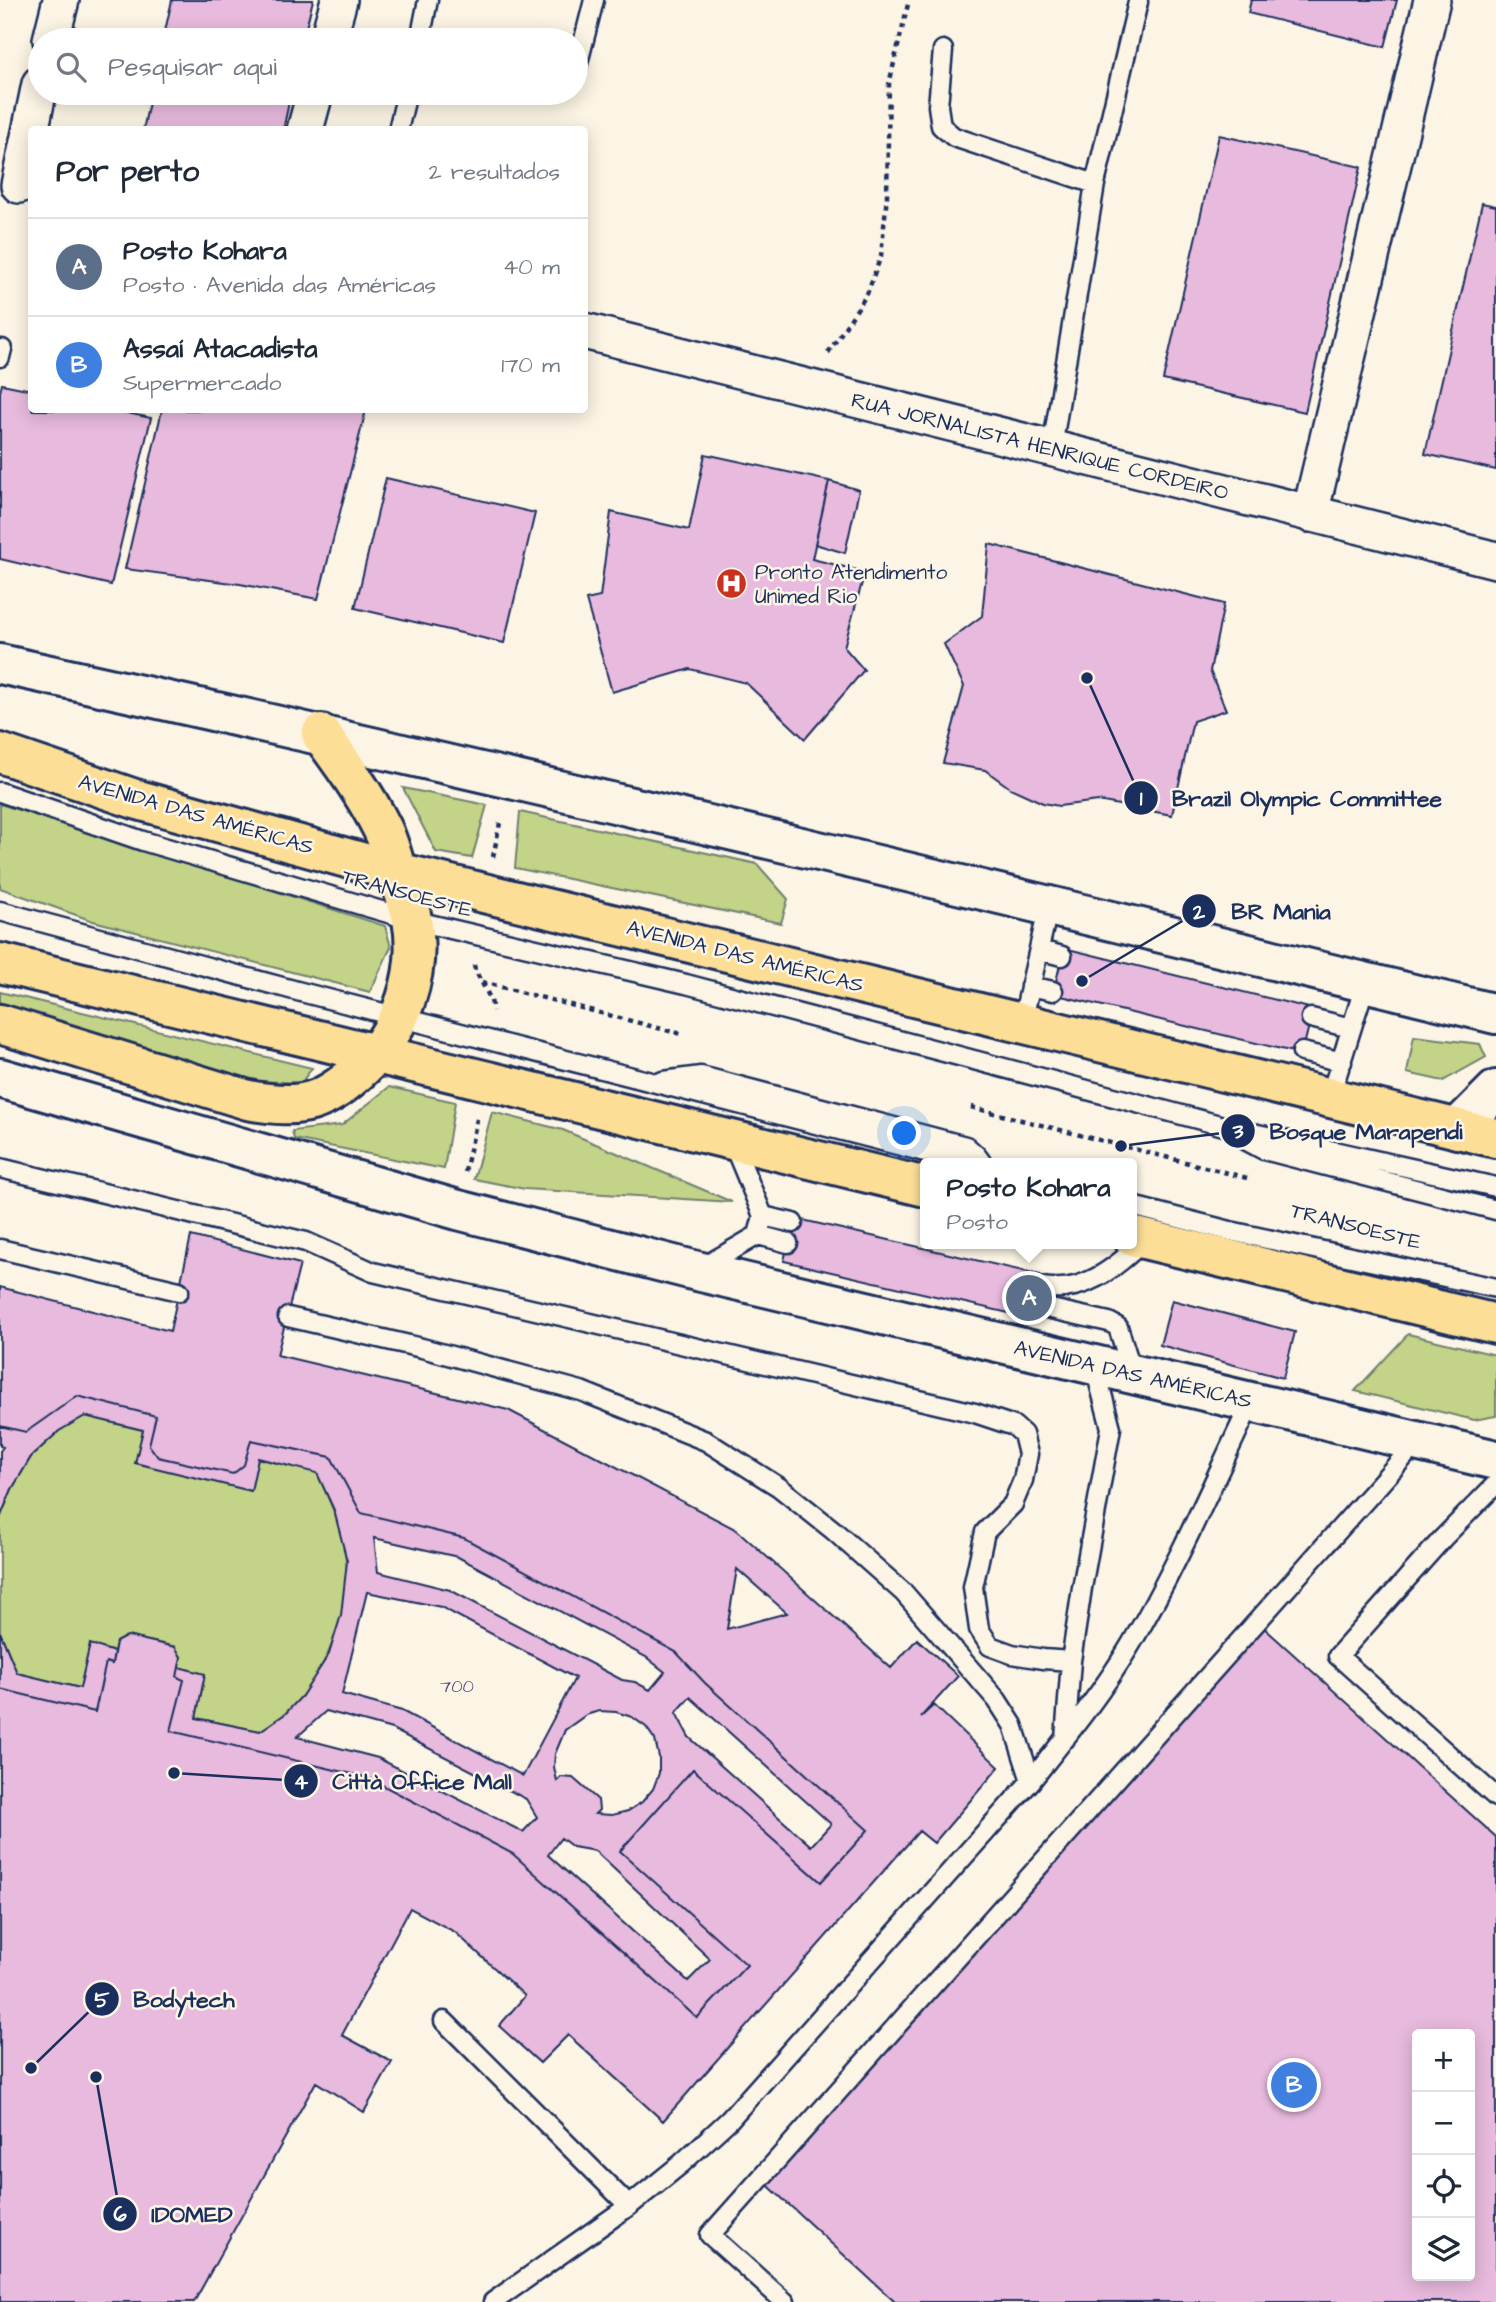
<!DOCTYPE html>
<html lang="pt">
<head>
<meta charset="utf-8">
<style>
  body { margin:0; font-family:"Architects Daughter",sans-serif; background:#f2f2f3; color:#1f2937 }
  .controls { position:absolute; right:21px; bottom:21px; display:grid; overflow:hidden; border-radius:7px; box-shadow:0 4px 18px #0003 }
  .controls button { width:63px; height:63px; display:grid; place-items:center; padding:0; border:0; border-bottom:2px solid #e0e1e3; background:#fff; color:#1f2937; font:35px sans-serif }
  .you { position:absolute; left:905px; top:1134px; width:24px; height:24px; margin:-18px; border:5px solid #fff; border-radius:50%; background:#1a73e8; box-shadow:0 0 0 10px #1a73e833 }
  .badge { display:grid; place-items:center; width:46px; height:46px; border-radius:50%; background:#b45309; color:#fff; font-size:23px; font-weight:700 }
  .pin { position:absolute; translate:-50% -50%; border:4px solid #fff; box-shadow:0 2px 7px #0006 }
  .popup { position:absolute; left:920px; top:1158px; width:217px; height:91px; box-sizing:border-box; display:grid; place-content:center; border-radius:7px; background:#fff; filter:drop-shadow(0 2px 5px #0005); font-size:23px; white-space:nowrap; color:#747a83 }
  .popup b { font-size:26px; color:#1f2937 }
  .popup::after { content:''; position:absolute; left:50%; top:100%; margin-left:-14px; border:14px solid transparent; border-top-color:#fff }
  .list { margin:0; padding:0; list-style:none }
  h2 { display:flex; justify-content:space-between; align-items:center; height:91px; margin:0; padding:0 28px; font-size:30px }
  h2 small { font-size:23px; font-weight:400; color:#747a83 }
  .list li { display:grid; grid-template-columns:46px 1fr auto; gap:21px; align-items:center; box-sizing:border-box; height:98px; padding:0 28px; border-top:2px solid #e0e1e3 }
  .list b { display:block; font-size:26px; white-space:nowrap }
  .list p { margin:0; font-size:23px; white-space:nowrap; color:#747a83 }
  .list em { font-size:23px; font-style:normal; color:#747a83 }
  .icon { flex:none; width:38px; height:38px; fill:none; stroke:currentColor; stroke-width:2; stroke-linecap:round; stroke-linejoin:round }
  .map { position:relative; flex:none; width:1496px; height:2302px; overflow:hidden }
  .search { position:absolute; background:#fff; box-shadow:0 4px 18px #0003; left:28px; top:28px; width:560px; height:77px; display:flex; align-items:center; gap:18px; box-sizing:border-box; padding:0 24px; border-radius:38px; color:#747a83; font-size:26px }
  .panel { position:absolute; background:#fff; box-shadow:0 4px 18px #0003; left:28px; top:126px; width:560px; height:287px; border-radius:7px }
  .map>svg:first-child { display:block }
  .green { fill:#c3d387; stroke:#6f8172; stroke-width:2 }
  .building { fill:#e8badd; stroke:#1b2f5e; stroke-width:2; fill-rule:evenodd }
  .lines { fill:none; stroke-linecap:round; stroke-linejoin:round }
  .lane-casing { stroke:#1b2f5e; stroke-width:23 }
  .street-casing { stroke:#1b2f5e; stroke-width:40 }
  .secondary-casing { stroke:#1b2f5e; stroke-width:44 }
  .highway-casing { stroke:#1b2f5e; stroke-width:44 }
  .path { stroke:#1b2f5e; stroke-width:4.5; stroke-dasharray:5 5; stroke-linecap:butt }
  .lane { stroke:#fcf5e5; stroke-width:18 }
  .street { stroke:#fcf5e5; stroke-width:35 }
  .secondary { stroke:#fcf5e5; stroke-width:38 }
  .highway { stroke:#fcde96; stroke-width:38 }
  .labels { text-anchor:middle; stroke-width:5; stroke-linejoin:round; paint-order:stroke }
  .number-label { font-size:18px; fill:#4e527e }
  .street-label { font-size:21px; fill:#1b2f5e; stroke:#fcf5e5 }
  .poi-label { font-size:21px; fill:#1b2f5e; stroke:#fcf5e5; text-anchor:start }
  .leader { fill:none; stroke:#1b2f5e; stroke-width:2.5 }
  .callout-dot { fill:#1b2f5e; stroke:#fcf5e5; stroke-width:2.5 }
  .mark-label { font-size:21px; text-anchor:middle; font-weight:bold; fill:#fff }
  .callout-label { font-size:23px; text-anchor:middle; font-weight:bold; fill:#1b2f5e; stroke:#fcf5e5; stroke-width:5; stroke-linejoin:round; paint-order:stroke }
</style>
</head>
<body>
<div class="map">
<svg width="1496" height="2302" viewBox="0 0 1496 2302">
  <rect width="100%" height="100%" fill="#fcf5e5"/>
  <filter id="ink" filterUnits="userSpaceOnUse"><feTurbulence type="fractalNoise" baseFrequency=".0143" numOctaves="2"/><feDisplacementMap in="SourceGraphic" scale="14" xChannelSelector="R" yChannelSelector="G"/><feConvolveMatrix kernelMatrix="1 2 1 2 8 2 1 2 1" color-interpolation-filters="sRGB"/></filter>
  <g filter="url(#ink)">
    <!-- green -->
    <path class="green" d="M403,788L487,805L472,858L436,852Z
      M0,804L385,926L391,947L370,992L93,921L0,888Z
      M520,812L757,864L788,899L781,923L515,868Z
      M0,992L312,1068L301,1083L258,1081L0,1005Z
      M1414,1036L1480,1044L1486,1057L1443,1081L1407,1073Z
      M389,1087L455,1102L444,1169L294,1139L292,1131L342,1125Z
      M492,1112L563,1130L732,1202L525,1189L474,1179Z
      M1408,1334L1496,1355V1416L1474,1420L1355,1391Z
      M85,1416L317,1473C330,1501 343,1530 346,1560C352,1613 324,1677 286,1713C279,1720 269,1725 260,1731L196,1718L205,1675L179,1667L181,1657L175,1647L127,1636L116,1642L114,1652L90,1645L80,1688L17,1673L0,1632V1518L12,1489L31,1457L59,1431Z"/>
    <!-- building -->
    <path class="building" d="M172,0H313L303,40H163Z
      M1251,0H1397L1385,47L1248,13Z
      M151,93H291L283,130H143Z
      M1219,135L1361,167L1305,412L1163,380Z
      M1482,203L1496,206V470L1425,454Z
      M2,384L32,390V410H113L151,418L111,585L0,559V392Z
      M162,410H366L318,599L240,584L125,569Z
      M705,454L829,481L812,559L865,572L844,647L864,670L805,739L746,683L690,669L612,692L586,600L600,597L611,512L689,530Z
      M386,478L535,513L504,643L355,608Z
      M829,481L859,490L845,553L815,544Z
      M989,544L1224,604L1210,671L1226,710L1193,721L1172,815L1098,801L1059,806L1043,803L1010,788L985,770L943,763L964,686L944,644L982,616Z
      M1064,948L1313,1009L1302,1054L1053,994Z
      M794,1218L1040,1275L1030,1318L784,1261Z
      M191,1236L300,1264L277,1355L508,1410L737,1530L891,1668L917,1639L958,1676L921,1717L934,1705L999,1767L934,1843L919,1831L663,2121L568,2035L540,2063L499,2026L525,1996L455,1932L410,1908L342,2035L392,2062L364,2112L316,2082L194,2302H0V1689L95,1712L106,1662L112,1664L116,1642L127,1636L175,1647L181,1657L177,1677L184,1680L171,1731L369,1778L513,1854L697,2018L747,1965L620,1851L693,1769L821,1882L868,1830L705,1683L676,1652L464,1538L361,1513L331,1457L251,1440L244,1465L233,1474L158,1457L149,1445L156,1416L77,1396L26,1432L0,1426V1287L170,1331ZM737,1569L787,1613L727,1629Z
      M1172,1300L1295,1332L1283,1378L1160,1345Z
      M77,1396L156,1416L149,1445L158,1457L233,1474L244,1465L251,1440L331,1457L361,1513L464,1538L676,1652L705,1683L868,1830L821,1882L693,1769L620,1851L747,1965L697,2018L513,1854L369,1778L171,1731L184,1680L177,1677L179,1667L205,1674L196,1718L260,1731L285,1714L302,1696L329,1654L341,1615L347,1561L334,1510L317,1473L258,1458L251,1491L135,1463L143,1430L85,1416L59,1431L31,1457L12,1489L0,1518V1451L3,1447L0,1446V1426L26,1432ZM374,1538L458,1557L646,1657L665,1672L650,1690L635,1682L622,1680L450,1590L378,1572ZM690,1697L831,1824L811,1846L689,1737L676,1713ZM326,1711L392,1729L526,1799L537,1817L523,1832L378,1758L297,1737ZM599,1711L616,1712L632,1717L646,1727L655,1740L659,1757V1773L653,1789L642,1802L628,1811L612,1815L595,1814L599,1810L598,1800L573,1778L561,1777L557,1781L554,1767L555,1754L565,1730L586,1715ZM561,1838L573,1847L595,1851L710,1959L688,1981L548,1855Z
      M367,1592L441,1607L575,1678L523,1776L402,1711L342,1694Z
      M1262,1626L1496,1837V2302H895L761,2179ZM1417,2034H1470V2276H1417Z
      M0,1632L17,1673L80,1688L90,1644L114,1652L112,1664L106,1662L95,1712L0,1689Z"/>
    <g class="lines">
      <defs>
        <path id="lane" d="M420,40L428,0
          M943,50L938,106L941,126L954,137L1095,184L1052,448
          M576,71L594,0
          M398,130L407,93
          M1095,184L1138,2
          M0,357L2,349
          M0,792L143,841L412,920L686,984L1235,1129L1496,1187
          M0,911L301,992L968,1163
          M1039,950L1062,956
          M1030,986L1053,991
          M1311,1018L1351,1028
          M1022,1023L1049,905
          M1302,1052L1342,1062
          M663,1081L701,1076L966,1146L976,1155L982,1163
          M1330,1097L1366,982
          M1237,1131L1247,1141L1264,1150L1496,1210
          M732,1141L763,1216L758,1235
          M0,1168L306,1242L373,1272L975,1413L1014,1426L1023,1434L1028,1454L1023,1480L1013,1504L985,1532L973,1587L979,1629L990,1646L1012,1654L1043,1659L1071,1661
          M1132,1206L1230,1231L1496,1288
          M763,1216L793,1223
          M0,1249L179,1291
          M700,1269L758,1235L788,1243
          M1038,1286C1082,1297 1114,1268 1145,1240
          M1033,1305L1109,1322L1118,1327L1133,1374
          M288,1317L422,1348L581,1391L706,1441L779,1487L833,1530L904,1593L997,1700L1013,1725L1031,1781
          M1496,1484L1443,1538L1338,1656L1496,1797
          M1065,1739L1071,1661L1082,1588L1111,1428L1094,1364
          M444,2021L629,2206
          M493,2302L629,2206L681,2164L729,2120L1031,1781C1066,1737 1102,1693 1131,1644C1177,1567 1213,1482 1252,1401
          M785,2302L710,2235L1418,1441"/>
        <path id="street" d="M51,40L61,0
          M328,40L339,0
          M305,130L315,93
          M19,185L40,84
          M584,331L1496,560
          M1310,514L1432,0"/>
        <path id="secondary" d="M0,664C500,773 998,893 1496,1014
          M0,1078L458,1210L697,1271L1496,1460
          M1457,1129L1496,1090"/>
        <path id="highway" d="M0,753L135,799L397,872L1496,1138
          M0,963L926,1187
          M0,1024L248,1100C302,1110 324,1104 364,1066C402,1031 422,971 412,919C409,904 402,888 397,873C393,858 389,842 382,828C365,794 343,764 321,734
          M1132,1236L1496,1324"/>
      </defs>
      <!-- lane casing -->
      <use href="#lane" class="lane-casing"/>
      <!-- street casing -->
      <use href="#street" class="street-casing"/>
      <!-- secondary casing -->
      <use href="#secondary" class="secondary-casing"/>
      <!-- highway casing -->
      <use href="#highway" class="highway-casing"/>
      <!-- path -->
      <path class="path" d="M828,353L867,294L881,256L887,196L889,84L909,0
        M493,857L501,818
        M474,965L475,970L491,1000L493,1011
        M482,982L685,1035
        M971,1107L1251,1179
        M465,1172L477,1119"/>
      <!-- lane -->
      <use href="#lane" class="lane"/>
      <!-- street -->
      <use href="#street" class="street"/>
      <!-- secondary -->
      <use href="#secondary" class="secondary"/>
      <!-- highway -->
      <use href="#highway" class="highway"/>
    </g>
  </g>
  <!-- icons -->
  <defs>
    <symbol id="hospital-disc" viewBox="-11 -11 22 22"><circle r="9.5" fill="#c8321e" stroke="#fcf5e5"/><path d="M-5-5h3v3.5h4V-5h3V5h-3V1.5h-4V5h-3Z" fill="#fff"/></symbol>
  </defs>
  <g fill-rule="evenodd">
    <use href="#hospital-disc" x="714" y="566" width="35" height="35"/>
  </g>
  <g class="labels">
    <!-- number labels -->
    <g class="number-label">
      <text x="457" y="1692">700</text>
    </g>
    <!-- street labels -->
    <g class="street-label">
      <text transform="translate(1040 446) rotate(14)" y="7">RUA JORNALISTA HENRIQUE CORDEIRO</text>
      <text transform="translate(196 814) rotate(16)" y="7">AVENIDA DAS AMÉRICAS</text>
      <text transform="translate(407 893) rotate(15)" y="7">TRANSOESTE</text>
      <text transform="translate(745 956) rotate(14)" y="7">AVENIDA DAS AMÉRICAS</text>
      <text transform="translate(1356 1226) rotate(14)" y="7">TRANSOESTE</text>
      <text transform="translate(1133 1374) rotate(13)" y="7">AVENIDA DAS AMÉRICAS</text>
    </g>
    <!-- poi labels -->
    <g class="poi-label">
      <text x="755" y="579">Pronto Atendimento<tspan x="755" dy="24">Unimed Rio</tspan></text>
    </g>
  </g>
  <!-- callouts -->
  <path class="leader" d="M1087 678L1141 798M1082 981L1199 911M1121 1146L1238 1131M174 1773L301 1781M31 2068L102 1999M96 2077L120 2214"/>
  <g class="callout-dot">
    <circle cx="1087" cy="678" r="7"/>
    <circle cx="1082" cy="981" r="7"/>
    <circle cx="1121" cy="1146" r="7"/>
    <circle cx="174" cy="1773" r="7"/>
    <circle cx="31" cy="2068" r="7"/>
    <circle cx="96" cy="2077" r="7"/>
    <circle cx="1141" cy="798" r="18"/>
    <circle cx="1199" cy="911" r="18"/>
    <circle cx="1238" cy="1131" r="18"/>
    <circle cx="301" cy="1781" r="18"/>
    <circle cx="102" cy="1999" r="18"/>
    <circle cx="120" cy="2214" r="18"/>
  </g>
  <g class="mark-label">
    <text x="1141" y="805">1</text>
    <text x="1199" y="919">2</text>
    <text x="1238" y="1138">3</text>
    <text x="301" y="1789">4</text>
    <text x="102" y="2007">5</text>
    <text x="120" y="2221">6</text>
  </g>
  <g class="callout-label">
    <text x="1307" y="806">Brazil Olympic Committee</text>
    <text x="1281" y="919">BR Mania</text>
    <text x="1366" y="1139">Bosque Marapendi</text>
    <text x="422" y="1789">Città Office Mall</text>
    <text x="184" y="2007">Bodytech</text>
    <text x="192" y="2222">IDOMED</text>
  </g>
</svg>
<div class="controls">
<button>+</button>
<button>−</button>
<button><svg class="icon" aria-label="locate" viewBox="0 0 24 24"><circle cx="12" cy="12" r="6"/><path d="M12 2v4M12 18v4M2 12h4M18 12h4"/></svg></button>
<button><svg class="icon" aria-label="layers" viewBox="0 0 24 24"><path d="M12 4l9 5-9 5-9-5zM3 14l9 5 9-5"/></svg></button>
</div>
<div class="you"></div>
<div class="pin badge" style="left:1029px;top:1298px;background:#5c6f8a">A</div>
<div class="popup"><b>Posto Kohara</b>Posto</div>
<div class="pin badge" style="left:1294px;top:2085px;background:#3f7fe0">B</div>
<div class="search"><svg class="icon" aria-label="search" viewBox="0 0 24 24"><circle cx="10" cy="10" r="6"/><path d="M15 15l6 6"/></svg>Pesquisar aqui</div>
<section class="panel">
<h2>Por perto<small>2 resultados</small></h2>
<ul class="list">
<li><span class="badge" style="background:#5c6f8a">A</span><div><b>Posto Kohara</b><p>Posto · Avenida das Américas</p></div><em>40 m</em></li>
<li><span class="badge" style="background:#3f7fe0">B</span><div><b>Assaí Atacadista</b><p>Supermercado</p></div><em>170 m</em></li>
</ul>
</section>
</div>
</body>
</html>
